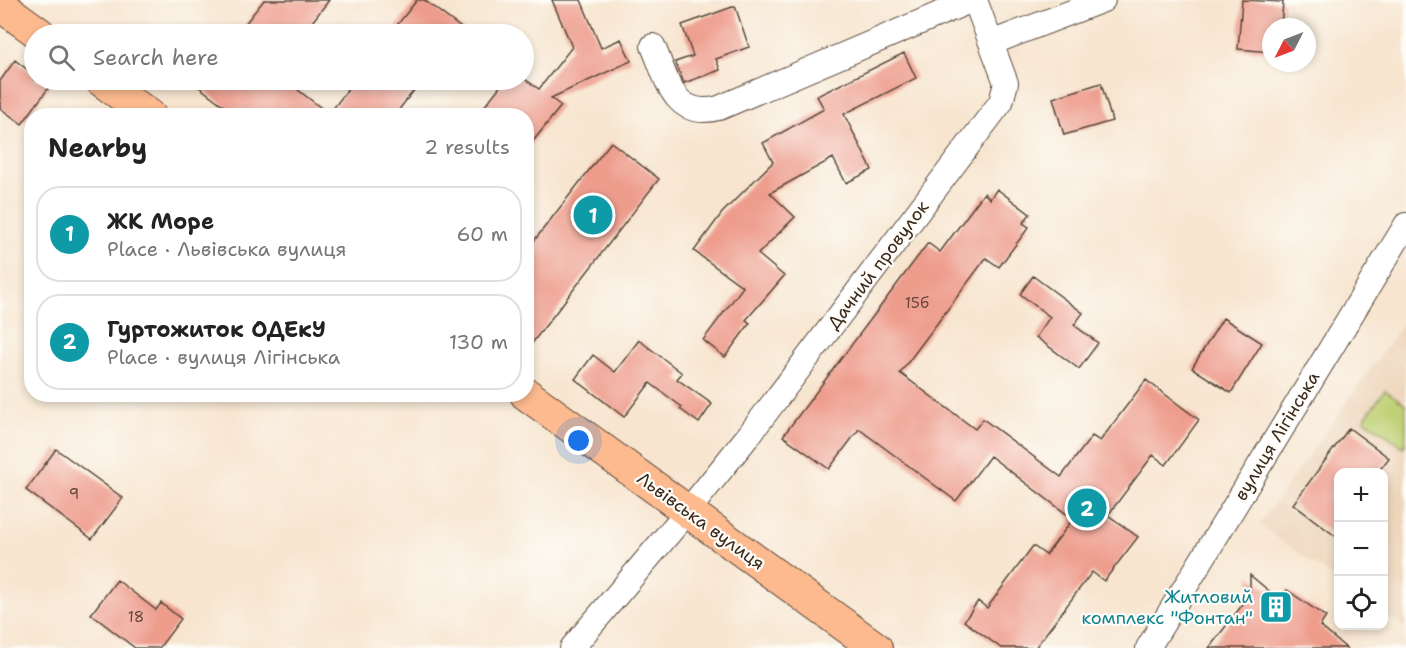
<!DOCTYPE html>
<html lang="en">
<head>
<meta charset="utf-8">
<style>
  body { margin:0; font-family:"Shantell Sans",sans-serif; background:#f6f6f6; color:#222 }
  .controls { position:absolute; right:18px; bottom:18px; display:grid; overflow:hidden; border-radius:12px; box-shadow:0 3px 9px #0003 }
  .controls button { width:54px; height:54px; display:grid; place-items:center; padding:0; border:0; border-bottom:2px solid #e0e0e0; background:#fff; color:#222; font:30px sans-serif }
  .compass { position:absolute; left:1262px; top:18px; width:54px; height:54px; border-radius:50%; background:#fff; box-shadow:0 3px 9px #0003; rotate:228deg }
  .you { position:absolute; left:579px; top:441px; width:21px; height:21px; margin:-15px; border:4px solid #fff; border-radius:50%; background:#1a73e8; box-shadow:0 0 0 9px #1a73e833 }
  .badge { display:grid; place-items:center; width:39px; height:39px; border-radius:50%; background:#d1495b; color:#fff; font-size:20px; font-weight:700 }
  .pin { position:absolute; translate:-50% -50%; border:3px solid #fff; box-shadow:0 2px 6px #0006 }
  .list { margin:0; padding:0; list-style:none }
  h2 { display:flex; justify-content:space-between; align-items:center; height:78px; margin:0; padding:0 24px; font-size:26px }
  h2 small { font-size:20px; font-weight:400; color:#767676 }
  .list li { display:grid; grid-template-columns:39px 1fr auto; gap:18px; align-items:center; box-sizing:border-box; height:96px; margin:0 12px 12px; padding:0 12px; border:2px solid #e0e0e0; border-radius:24px }
  .list b { display:block; font-size:22px; white-space:nowrap }
  .list p { margin:0; font-size:20px; white-space:nowrap; color:#767676 }
  .list em { font-size:20px; font-style:normal; color:#767676 }
  .icon { flex:none; width:33px; height:33px; fill:none; stroke:currentColor; stroke-width:2; stroke-linecap:round; stroke-linejoin:round }
  .map { position:relative; flex:none; width:1406px; height:648px; overflow:hidden }
  .search { position:absolute; background:#fff; box-shadow:0 3px 9px #0003; left:24px; top:24px; width:510px; height:66px; display:flex; align-items:center; gap:15px; box-sizing:border-box; padding:0 21px; border-radius:33px; color:#767676; font-size:22px }
  .panel { position:absolute; background:#fff; box-shadow:0 3px 9px #0003; left:24px; top:108px; width:510px; height:294px; border-radius:24px }
  .map>svg:first-child { display:block }
  .built { fill:#eed6bb }
  .green { fill:#becf72; stroke:#7c7c48; stroke-width:1.5 }
  .building { fill:#ee9d8d }
  .lines { fill:none; stroke-linecap:round; stroke-linejoin:round }
  .minor-casing { stroke:#574639; stroke-width:26 }
  .major-casing { stroke:#574639; stroke-width:34 }
  .minor { stroke:#fff; stroke-width:24 }
  .major { stroke:#fcba8e; stroke-width:32 }
  .labels { text-anchor:middle; stroke-width:4.5; stroke-linejoin:round; paint-order:stroke }
  .number-label { font-size:15px; fill:#68473a }
  .street-label { font-size:18px; fill:#3b2a1e; stroke:#fdfcf7 }
  .culture-label { font-size:18px; fill:#0d838f; stroke:#fdfcf7; text-anchor:end }
</style>
</head>
<body>
<div class="map">
<svg width="1406" height="648" viewBox="0 0 1406 648">
  <rect width="100%" height="100%" fill="#fdfcf7"/>
  <filter id="ink" filterUnits="userSpaceOnUse"><feTurbulence type="fractalNoise" baseFrequency=".0167" numOctaves="2"/><feDisplacementMap in="SourceGraphic" scale="12" xChannelSelector="R" yChannelSelector="G"/><feConvolveMatrix kernelMatrix="1 2 1 2 8 2 1 2 1" color-interpolation-filters="sRGB"/></filter>
  <filter id="wash" filterUnits="userSpaceOnUse"><feTurbulence type="fractalNoise" baseFrequency=".008" numOctaves="4" result="noise"/><feDisplacementMap in="SourceGraphic" scale="24" xChannelSelector="R" yChannelSelector="G"/><feGaussianBlur stdDeviation="1.35" result="paint"/><feColorMatrix in="noise" values="0 0 0 0 0 0 0 0 0 0 0 0 0 0 0 0 0 1.4 0 .05"/><feComposite in="paint" operator="in"/></filter>
  <g filter="url(#wash)">
    <rect width="100%" height="100%" fill="#f7e5cf"/>
    <!-- built -->
    <path class="built" d="M1406,319V629L1384,613V472H1338V581L1259,525Z"/>
    <!-- green -->
    <path class="green" d="M1385,390L1406,405V444L1403,447L1364,419Z"/>
    <g id="blocks">
      <!-- building -->
      <path class="building" d="M264,0H329L303,34H237Z
        M417,0H424L469,34H390Z
        M552,0H581L601,48L621,39L631,61L551,98L561,106L526,150V116H477L505,80H526L539,89L572,47Z
        M1242,0L1283,2L1281,27H1271V52L1238,49Z
        M735,6L749,47L716,59L720,70L684,83L675,62L693,56L682,25Z
        M904,53L916,78L844,114L872,170L846,183L833,158L770,193L795,217L758,254L784,276L746,320L750,323L725,357L703,340L743,287L694,251L722,213L773,162L763,143L824,109L817,96Z
        M15,60L34,75V80H41L50,86L22,124L0,108V81Z
        M190,80H285L329,114L355,80H422L394,116H237Z
        M1101,83L1112,121L1064,135L1053,98Z
        M611,142L659,179L526,351V251Z
        M997,189L1030,214L1023,223L1029,227L999,267L986,258L900,373L975,429L983,419L1061,477L1092,436L1100,441L1146,380L1199,420L1166,465L1153,455L1108,515L1138,537L1104,581L1092,572L1035,648H1001L964,621L978,601L987,608L1033,546L1046,555L1073,519L990,456L956,501L859,429L829,469L783,436L928,243L940,252L984,193L990,199Z
        M1033,276L1083,313L1074,325L1098,343L1079,369L1036,337L1050,317L1020,294Z
        M1223,318L1262,343L1231,393L1192,368Z
        M639,340L682,373L677,379L712,404L699,423L680,409L682,407L650,383L624,417L575,379L593,355L615,372Z
        M1349,428L1389,458L1378,472H1338V538L1293,504Z
        M56,449L123,498L92,539L26,490Z
        M1250,575L1280,600L1287,590L1326,617L1320,626L1346,648H1209L1250,595Z
        M117,580L156,610L161,603L181,619L159,648H135L91,614Z"/>
    </g>
  </g>
  <g filter="url(#ink)">
    <use href="#blocks" fill-opacity="0" stroke="#574639" stroke-width="1.5"/>
    <g class="lines">
      <defs>
        <path id="minor" d="M991,43L1103,0
          M653,46C667,78 673,120 719,108L972,0
          M572,648L687,512L749,435L1001,102L1006,83L975,0
          M1148,648L1406,225"/>
        <path id="major" d="M0,5L40,34
          M101,80L150,116
          M526,394L876,648"/>
      </defs>
      <!-- minor casing -->
      <use href="#minor" class="minor-casing"/>
      <!-- major casing -->
      <use href="#major" class="major-casing"/>
      <!-- minor -->
      <use href="#minor" class="minor"/>
      <!-- major -->
      <use href="#major" class="major"/>
    </g>
  </g>
  <!-- icons -->
  <defs>
    <symbol id="building-square" viewBox="-11 -11 22 22"><rect x="-9" y="-9" width="18" height="18" rx="4" fill="#0f9aa8" stroke="#fdfcf7"/><path d="M-4-6H4V6H1V3H-1V6H-4ZM-2.5-4.3h1.7v1.8h-1.7ZM.8-4.3h1.7v1.8H.8ZM-2.5-1h1.7V.8h-1.7ZM.8-1h1.7V.8H.8Z" fill="#fff"/></symbol>
  </defs>
  <g fill-rule="evenodd">
    <use href="#building-square" x="1257" y="588" width="38" height="38"/>
  </g>
  <g class="labels">
    <!-- number labels -->
    <g class="number-label">
      <text x="917" y="308">15б</text>
      <text x="74" y="499">9</text>
      <text x="136" y="622">18</text>
    </g>
    <!-- street labels -->
    <g class="street-label">
      <text transform="translate(878 265) rotate(-53)" y="6">Дачний провулок</text>
      <text transform="translate(1277 436) rotate(-59)" y="6">вулиця Лігінська</text>
      <text transform="translate(701 521) rotate(36)" y="6">Львівська вулиця</text>
    </g>
    <!-- culture labels -->
    <g class="culture-label">
      <text x="1253" y="603">Житловий<tspan x="1253" dy="21">комплекс "Фонтан"</tspan></text>
    </g>
  </g>
</svg>
<div class="controls">
<button>+</button>
<button>−</button>
<button><svg class="icon" aria-label="locate" viewBox="0 0 24 24"><circle cx="12" cy="12" r="6"/><path d="M12 2v4M12 18v4M2 12h4M18 12h4"/></svg></button>
</div>
<svg class="compass" viewBox="-18 -18 36 36"><path d="M0-13l5 13h-10z" fill="#e53935"/><path d="M0 13l5-13h-10z" fill="#767676"/></svg>
<div class="you"></div>
<div class="pin badge" style="left:593px;top:215px;background:#0f9aa8">1</div>
<div class="pin badge" style="left:1087px;top:508px;background:#0f9aa8">2</div>
<div class="search"><svg class="icon" aria-label="search" viewBox="0 0 24 24"><circle cx="10" cy="10" r="6"/><path d="M15 15l6 6"/></svg>Search here</div>
<section class="panel">
<h2>Nearby<small>2 results</small></h2>
<ul class="list">
<li><span class="badge" style="background:#0f9aa8">1</span><div><b>ЖК Море</b><p>Place · Львівська вулиця</p></div><em>60 m</em></li>
<li><span class="badge" style="background:#0f9aa8">2</span><div><b>Гуртожиток ОДЕкУ</b><p>Place · вулиця Лігінська</p></div><em>130 m</em></li>
</ul>
</section>
</div>
</body>
</html>
